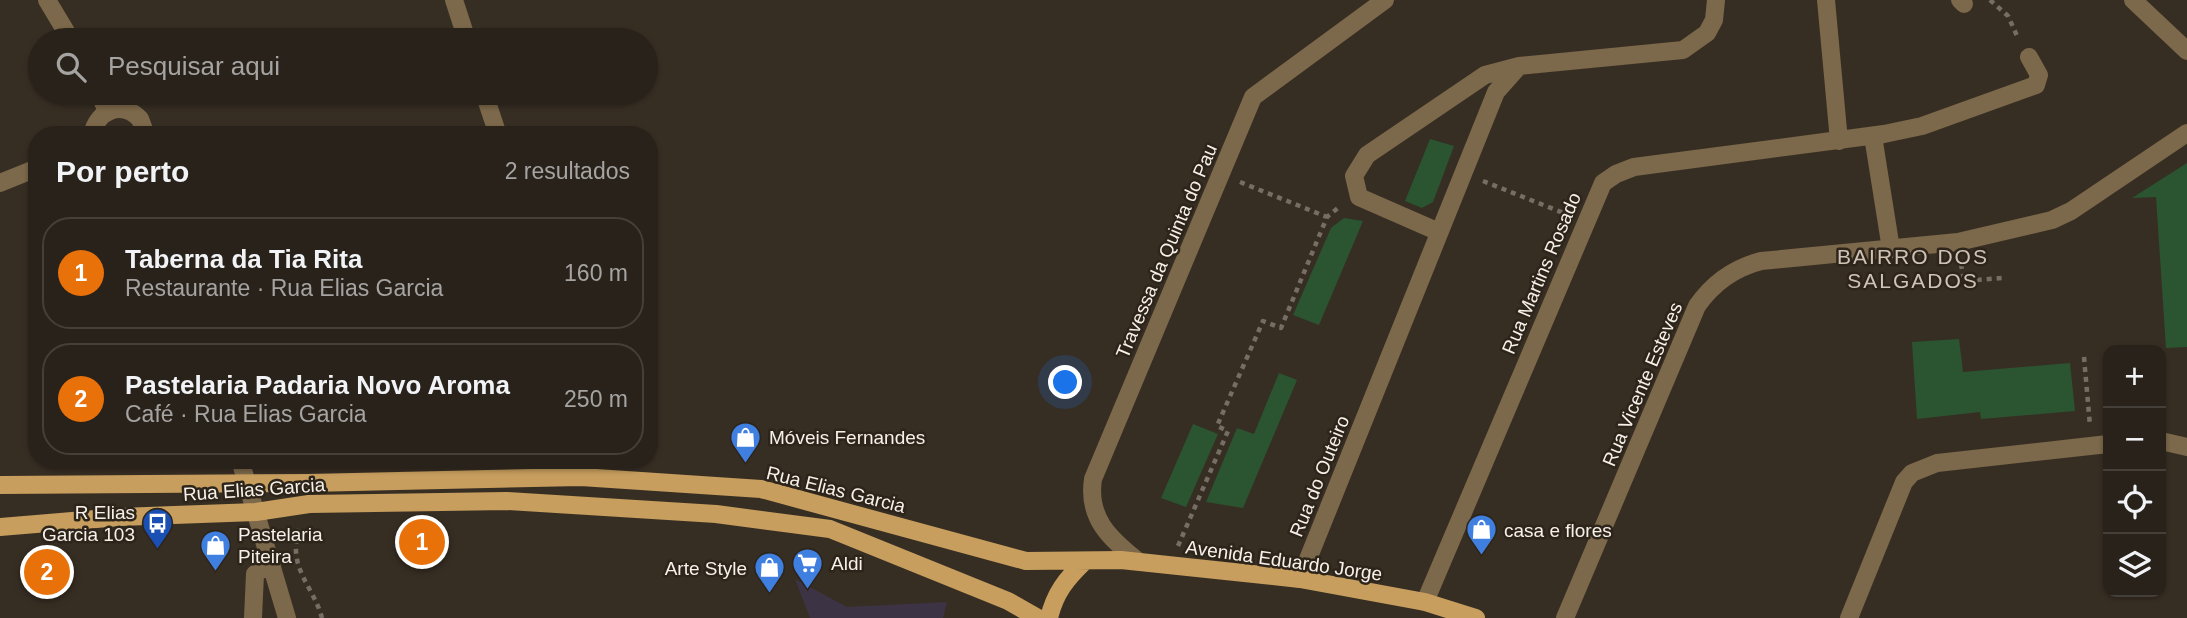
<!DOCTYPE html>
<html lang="pt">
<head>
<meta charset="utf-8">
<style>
  body { margin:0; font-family:Helvetica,sans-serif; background:#312a23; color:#f1f3f6 }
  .controls { position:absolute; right:21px; bottom:21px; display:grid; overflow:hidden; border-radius:14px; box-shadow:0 2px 5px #0004 }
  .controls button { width:63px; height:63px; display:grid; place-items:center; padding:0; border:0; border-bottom:2px solid #453f39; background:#29221a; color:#f1f3f6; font:35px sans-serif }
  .you { position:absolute; left:1066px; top:383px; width:24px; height:24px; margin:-18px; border:5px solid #fff; border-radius:50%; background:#1a73e8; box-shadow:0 0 0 10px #1a73e833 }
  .badge { display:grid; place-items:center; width:46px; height:46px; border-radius:50%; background:#2563eb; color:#fff; font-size:23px; font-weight:700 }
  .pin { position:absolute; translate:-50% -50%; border:4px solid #fff; box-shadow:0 2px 7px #0006 }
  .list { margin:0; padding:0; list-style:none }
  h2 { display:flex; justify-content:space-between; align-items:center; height:91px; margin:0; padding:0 28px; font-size:30px }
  h2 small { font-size:23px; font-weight:400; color:#a5a4a2 }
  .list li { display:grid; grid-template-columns:46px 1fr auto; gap:21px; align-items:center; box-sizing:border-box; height:112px; margin:0 14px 14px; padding:0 14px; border:2px solid #453f39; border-radius:28px }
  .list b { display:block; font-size:26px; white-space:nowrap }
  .list p { margin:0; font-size:23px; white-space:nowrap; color:#a5a4a2 }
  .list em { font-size:23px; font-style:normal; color:#a5a4a2 }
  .icon { flex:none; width:38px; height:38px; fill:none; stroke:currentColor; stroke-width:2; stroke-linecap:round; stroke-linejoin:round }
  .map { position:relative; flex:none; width:2187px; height:618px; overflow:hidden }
  .search { position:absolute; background:#29221a; box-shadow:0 2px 5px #0004; left:28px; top:28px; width:630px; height:77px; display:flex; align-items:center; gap:18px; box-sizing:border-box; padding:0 24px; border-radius:38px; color:#a5a4a2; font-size:26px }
  .panel { position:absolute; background:#29221a; box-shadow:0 2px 5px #0004; left:28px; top:126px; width:630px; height:343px; border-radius:28px }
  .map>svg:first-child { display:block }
  .commercial { fill:#3c3344 }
  .green { fill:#2b5431 }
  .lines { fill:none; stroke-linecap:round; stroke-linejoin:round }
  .path { stroke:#766e64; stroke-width:4.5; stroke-dasharray:5 5; stroke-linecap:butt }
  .minor { stroke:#7c684a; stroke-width:18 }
  .major { stroke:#c79e5e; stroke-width:18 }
  .labels { text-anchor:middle; stroke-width:5; stroke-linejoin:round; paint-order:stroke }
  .street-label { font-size:19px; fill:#f7f1ea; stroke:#2d241a }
  .poi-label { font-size:19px; fill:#f7f1ea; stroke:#2d241a; text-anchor:start }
  .neighbourhood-label { font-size:21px; letter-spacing:2px; fill:#cfc3b5; stroke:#2d241a }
</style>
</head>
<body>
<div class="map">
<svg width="2187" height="618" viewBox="0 0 2187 618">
  <rect width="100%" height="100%" fill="#372e23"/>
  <!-- commercial -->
  <path class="commercial" d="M795,579L847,607L947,602L943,618H810Z"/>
  <!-- green -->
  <path class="green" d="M1430,139L1454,146L1433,202L1422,208L1405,201Z
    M2187,163V347L2166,348L2156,197L2132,198Z
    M1344,218L1363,221L1319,325L1293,315L1331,228Z
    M1959,339L1963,372L2070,363L2075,411L1981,419L1980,412L1917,419L1912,342Z
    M1279,373L1297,380L1243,508L1206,502L1237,428L1254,434Z
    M1193,424L1218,434L1186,507L1161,498Z"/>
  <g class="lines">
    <!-- path -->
    <path class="path" d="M1990,0L2008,16L2018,38
      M1483,181L1566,214
      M1240,182L1327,217
      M1961,264L1964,281L2002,278
      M2084,357L2090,426
      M299,529C287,568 313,585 322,618
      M1178,546L1228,431L1217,426L1263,321L1281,328L1327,217L1339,207"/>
    <!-- minor -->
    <path class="minor" d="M47,0L71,40
      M454,0L467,40
      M1826,0L1839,141
      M1960,0L1964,4
      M2133,0L2187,51
      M99,93L107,111
      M484,93L498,135
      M92,135C97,110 122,100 140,119L146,135
      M1873,136L1891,249
      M0,183L37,168
      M1439,232L1359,197L1354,176L1367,155L1485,75L1519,66L1683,50L1707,33L1714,20L1716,0
      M2161,441L2187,447
      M240,460L287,618
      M578,460L581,477
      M1138,561C1110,539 1087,518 1093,479L1253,97L1385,0
      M1300,579L1496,92L1519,66
      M1425,602L1603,183L1616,174L1634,167L1884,134L1922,126L2036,85L2039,75L2029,57
      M253,618L255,574L270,563
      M1565,618L1697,306C1713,283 1734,268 1761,261L1958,242L2052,220L2071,211L2187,133
      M1849,618L1904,482L1912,473L1937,463L2108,444"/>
    <!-- major -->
    <path class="major" d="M0,485L308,483L581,477L761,489L1026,561L1121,560L1300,579L1425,602L1476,618
      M0,527L120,517L256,512L309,504L507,501L716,514L830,529L1008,601L1038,618
      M1049,618C1055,593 1066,579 1085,561"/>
  </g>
  <!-- icons -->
  <defs>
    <symbol id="shop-pin" viewBox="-11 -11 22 30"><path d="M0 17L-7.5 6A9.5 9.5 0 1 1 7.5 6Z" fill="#3f7fe0" stroke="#2d241a"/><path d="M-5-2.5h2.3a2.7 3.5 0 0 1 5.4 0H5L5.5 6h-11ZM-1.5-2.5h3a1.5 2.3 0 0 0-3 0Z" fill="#fff"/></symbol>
    <symbol id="bus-pin" viewBox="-11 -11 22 30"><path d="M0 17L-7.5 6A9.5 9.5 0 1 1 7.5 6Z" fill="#1a4fb4" stroke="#2d241a"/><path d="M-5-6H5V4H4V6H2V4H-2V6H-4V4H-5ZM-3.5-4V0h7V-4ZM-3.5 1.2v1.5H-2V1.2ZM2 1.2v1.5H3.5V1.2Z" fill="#fff"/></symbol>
    <symbol id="supermarket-pin" viewBox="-11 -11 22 30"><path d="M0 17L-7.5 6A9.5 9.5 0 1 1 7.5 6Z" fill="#3f7fe0" stroke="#2d241a"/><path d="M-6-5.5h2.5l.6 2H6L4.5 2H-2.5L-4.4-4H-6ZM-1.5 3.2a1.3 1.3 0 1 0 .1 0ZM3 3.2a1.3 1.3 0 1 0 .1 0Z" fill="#fff"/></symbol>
  </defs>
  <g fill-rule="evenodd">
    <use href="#shop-pin" x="728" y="420" width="35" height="47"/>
    <use href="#bus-pin" x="140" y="506" width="35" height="47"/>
    <use href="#shop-pin" x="1464" y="512" width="35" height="47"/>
    <use href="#shop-pin" x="198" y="528" width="35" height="47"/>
    <use href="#supermarket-pin" x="790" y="546" width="35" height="47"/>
    <use href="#shop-pin" x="752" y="550" width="35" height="47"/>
  </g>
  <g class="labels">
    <!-- street labels -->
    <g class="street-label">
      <text transform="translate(1166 251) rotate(-67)" y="7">Travessa da Quinta do Pau</text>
      <text transform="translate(1541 273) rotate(-67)" y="7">Rua Martins Rosado</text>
      <text transform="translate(1642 384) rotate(-67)" y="7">Rua Vicente Esteves</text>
      <text transform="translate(1319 476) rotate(-68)" y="7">Rua do Outeiro</text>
      <text transform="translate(254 489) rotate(-4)" y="7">Rua Elias Garcia</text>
      <text transform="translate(836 489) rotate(14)" y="7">Rua Elias Garcia</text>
      <text transform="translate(1284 560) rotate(8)" y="7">Avenida Eduardo Jorge</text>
    </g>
    <!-- poi labels -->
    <g class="poi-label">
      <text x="769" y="444">Móveis Fernandes</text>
      <text x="135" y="519" text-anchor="end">R Elias<tspan x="135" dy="22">Garcia 103</tspan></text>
      <text x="1504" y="537">casa e flores</text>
      <text x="238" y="541">Pastelaria<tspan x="238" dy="22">Piteira</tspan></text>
      <text x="831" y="570">Aldi</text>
      <text x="747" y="575" text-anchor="end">Arte Style</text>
    </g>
    <!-- neighbourhood labels -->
    <g class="neighbourhood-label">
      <text x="1913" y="264">BAIRRO DOS<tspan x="1913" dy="24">SALGADOS</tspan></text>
    </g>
  </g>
</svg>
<div class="controls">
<button>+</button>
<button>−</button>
<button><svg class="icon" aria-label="locate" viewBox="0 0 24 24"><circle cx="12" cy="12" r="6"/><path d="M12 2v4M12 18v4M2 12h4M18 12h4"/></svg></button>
<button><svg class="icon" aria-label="layers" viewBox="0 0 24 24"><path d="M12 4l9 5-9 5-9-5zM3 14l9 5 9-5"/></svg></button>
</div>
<div class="you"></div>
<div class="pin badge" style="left:422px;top:542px;background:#e8710a">1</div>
<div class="pin badge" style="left:47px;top:572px;background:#e8710a">2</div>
<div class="search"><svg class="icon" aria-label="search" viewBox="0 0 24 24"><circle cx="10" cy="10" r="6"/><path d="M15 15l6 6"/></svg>Pesquisar aqui</div>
<section class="panel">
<h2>Por perto<small>2 resultados</small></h2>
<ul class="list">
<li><span class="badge" style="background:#e8710a">1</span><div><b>Taberna da Tia Rita</b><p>Restaurante · Rua Elias Garcia</p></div><em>160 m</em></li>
<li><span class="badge" style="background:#e8710a">2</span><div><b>Pastelaria Padaria Novo Aroma</b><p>Café · Rua Elias Garcia</p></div><em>250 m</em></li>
</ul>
</section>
</div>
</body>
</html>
